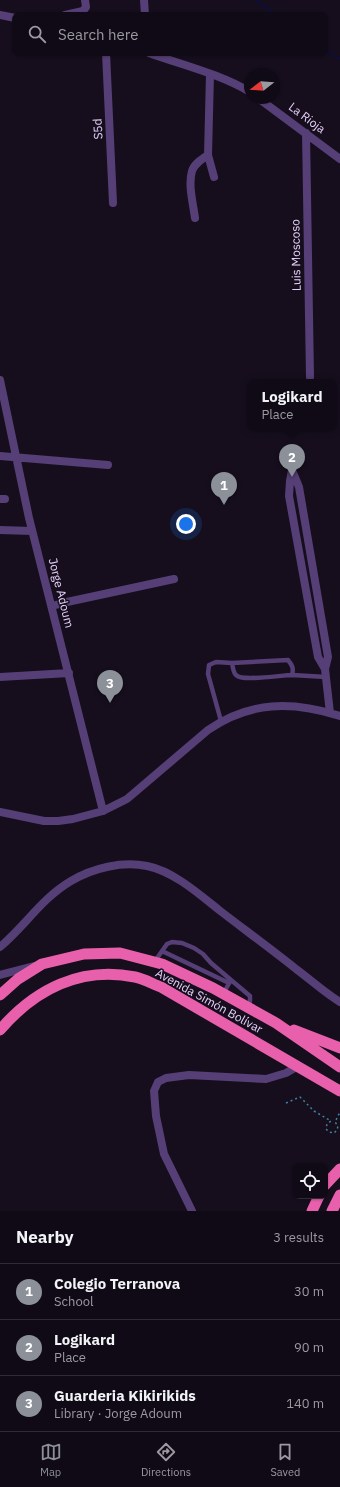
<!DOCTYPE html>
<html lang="en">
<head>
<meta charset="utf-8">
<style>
  body { margin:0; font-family:"IBM Plex Sans",sans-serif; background:#1e1823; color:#f1f3f6 }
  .controls { position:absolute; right:12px; bottom:12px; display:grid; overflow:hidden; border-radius:8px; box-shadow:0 1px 3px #0004 }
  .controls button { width:36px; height:36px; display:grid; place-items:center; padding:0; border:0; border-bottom:1px solid #302b35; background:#100a16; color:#f1f3f6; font:20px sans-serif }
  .compass { position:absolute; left:244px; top:68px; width:36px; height:36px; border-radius:50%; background:#100a16; box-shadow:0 1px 3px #0004; rotate:253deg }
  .you { position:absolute; left:186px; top:524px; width:14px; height:14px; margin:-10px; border:3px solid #fff; border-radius:50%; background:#1a73e8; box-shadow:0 0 0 6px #1a73e833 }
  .badge { display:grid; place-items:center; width:26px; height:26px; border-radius:50%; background:#8c9099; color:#fff; font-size:13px; font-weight:700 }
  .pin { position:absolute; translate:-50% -33px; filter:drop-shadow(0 1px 2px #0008) }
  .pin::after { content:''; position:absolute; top:21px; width:14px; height:12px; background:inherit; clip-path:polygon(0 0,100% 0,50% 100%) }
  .popup { position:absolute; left:247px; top:379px; width:90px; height:52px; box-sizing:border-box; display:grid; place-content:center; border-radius:8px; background:#100a16; filter:drop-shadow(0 1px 3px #0005); font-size:13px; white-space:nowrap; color:#9c9aa1 }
  .popup b { font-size:15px; color:#f1f3f6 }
  .popup::after { content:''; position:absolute; left:50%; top:100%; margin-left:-8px; border:8px solid transparent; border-top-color:#100a16 }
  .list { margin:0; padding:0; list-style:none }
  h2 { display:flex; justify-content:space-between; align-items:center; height:52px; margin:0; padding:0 16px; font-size:17px }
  h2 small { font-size:13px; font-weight:400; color:#9c9aa1 }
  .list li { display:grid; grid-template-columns:26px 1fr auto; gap:12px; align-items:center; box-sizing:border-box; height:56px; padding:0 16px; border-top:1px solid #302b35 }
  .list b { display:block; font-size:15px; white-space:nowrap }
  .list p { margin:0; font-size:13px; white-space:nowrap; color:#9c9aa1 }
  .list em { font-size:13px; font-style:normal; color:#9c9aa1 }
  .icon { flex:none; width:22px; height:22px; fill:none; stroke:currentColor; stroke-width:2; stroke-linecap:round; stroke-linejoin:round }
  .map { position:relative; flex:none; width:340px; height:1211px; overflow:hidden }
  .search { position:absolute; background:#100a16; box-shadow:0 1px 3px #0004; left:12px; right:12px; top:12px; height:44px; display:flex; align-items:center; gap:10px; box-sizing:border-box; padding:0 14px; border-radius:8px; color:#9c9aa1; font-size:15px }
  .sheet { height:220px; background:#100a16 }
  nav { display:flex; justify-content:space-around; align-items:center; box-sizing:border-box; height:56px; border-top:1px solid #302b35; background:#100a16; font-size:11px; color:#9c9aa1 }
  nav a { display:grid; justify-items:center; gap:2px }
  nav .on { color:#8c9099 }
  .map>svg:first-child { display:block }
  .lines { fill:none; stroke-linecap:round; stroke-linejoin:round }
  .stream { stroke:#0f0f36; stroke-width:2.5 }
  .path { stroke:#3c83a1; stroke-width:1.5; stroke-dasharray:2 3; stroke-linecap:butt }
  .service { stroke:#553f76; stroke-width:4.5 }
  .minor { stroke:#553f76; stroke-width:8 }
  .tertiary { stroke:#553f76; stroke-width:8 }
  .trunk { stroke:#e860ac; stroke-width:11 }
  .labels { text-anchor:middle; stroke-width:3; stroke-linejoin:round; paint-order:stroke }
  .street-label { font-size:12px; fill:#e3d0f9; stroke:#160e1d }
</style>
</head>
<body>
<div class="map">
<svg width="340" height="1211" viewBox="0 0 340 1211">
  <rect width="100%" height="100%" fill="#160e1d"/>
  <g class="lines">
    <!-- stream -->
    <path class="stream" d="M255,0L276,15
      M325,49L340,59"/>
    <!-- path -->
    <path class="path" d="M286,1103L300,1097L314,1111L331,1121L327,1124L326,1129L329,1132L334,1133L337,1130L338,1126L335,1122L340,1112"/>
    <!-- service -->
    <path class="service" d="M292,675L326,677
      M221,721L208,674L209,665L216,662L232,663L288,660C292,665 294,668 292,675C282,675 242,682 236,675C233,672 233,667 232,663
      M162,951L229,983
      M155,961L167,944L172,942L182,943L194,948L203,954L211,963L231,980L223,994
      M231,980L250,996V1000L249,1007"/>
    <!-- minor -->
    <path class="minor" d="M144,0L145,15
      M0,15L15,18
      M65,15L83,11L86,7L85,0
      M106,53L113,203
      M149,53C182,65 220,74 250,92
      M210,74L208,155L214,177
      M258,98L340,159
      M306,133L310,377
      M195,218C193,203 188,185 192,171C194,164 202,159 208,155
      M0,380L29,518L103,811
      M0,456L108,465
      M292,470L299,487L328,657L325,669L330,713
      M292,470L290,481L289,496L318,657L325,669
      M0,499H5
      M0,530L32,531
      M52,606L67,602L174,579
      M0,677L69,673
      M0,812L44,821H58L73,819L103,811L127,799L208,730C250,701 292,701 340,716
      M0,947C25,926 42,898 71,881C93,868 122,861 147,866C173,871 199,894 219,910C245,930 271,949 296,969C311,980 325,993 340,1002
      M192,1211L164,1154L156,1116L154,1091L158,1082L166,1078L189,1075L266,1079L286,1073L298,1066"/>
    <!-- tertiary -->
    <path class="tertiary" d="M0,975L34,966"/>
    <!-- trunk -->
    <path class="trunk" d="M0,995L18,979L42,964L84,954L120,953L162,964L213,988L276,1023L340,1067
      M0,1030C35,989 81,966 135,977C144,979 153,984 161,987L340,1091
      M294,1030L340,1048
      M325,1185L340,1169
      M312,1211L319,1196
      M332,1211L340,1195"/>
  </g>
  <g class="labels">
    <!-- street labels -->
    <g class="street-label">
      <text transform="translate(307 118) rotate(37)" y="4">La Rioja</text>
      <text transform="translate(98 129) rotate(-93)" y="4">S5d</text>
      <text transform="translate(296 255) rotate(-91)" y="4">Luis Moscoso</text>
      <text transform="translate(61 593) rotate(76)" y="4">Jorge Adoum</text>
      <text transform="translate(209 1001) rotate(29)" y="4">Avenida Simón Bolívar</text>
    </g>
  </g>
</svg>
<div class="controls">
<button><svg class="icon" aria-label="locate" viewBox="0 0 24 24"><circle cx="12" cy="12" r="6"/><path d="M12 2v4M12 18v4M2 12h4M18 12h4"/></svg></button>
</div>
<svg class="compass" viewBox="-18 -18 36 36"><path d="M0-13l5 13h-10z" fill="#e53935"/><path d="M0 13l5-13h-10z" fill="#9c9aa1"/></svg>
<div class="you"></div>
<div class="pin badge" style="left:224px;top:505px">1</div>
<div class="pin badge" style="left:292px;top:477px">2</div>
<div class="popup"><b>Logikard</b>Place</div>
<div class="pin badge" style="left:110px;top:703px">3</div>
<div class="search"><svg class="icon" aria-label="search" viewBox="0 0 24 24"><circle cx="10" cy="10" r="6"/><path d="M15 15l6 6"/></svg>Search here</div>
</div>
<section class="sheet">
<h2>Nearby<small>3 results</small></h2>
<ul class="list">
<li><span class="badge">1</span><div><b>Colegio Terranova</b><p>School</p></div><em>30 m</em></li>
<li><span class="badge">2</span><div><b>Logikard</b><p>Place</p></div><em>90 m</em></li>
<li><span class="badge">3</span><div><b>Guarderia Kikirikids</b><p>Library · Jorge Adoum</p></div><em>140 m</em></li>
</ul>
</section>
<nav>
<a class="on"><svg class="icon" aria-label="map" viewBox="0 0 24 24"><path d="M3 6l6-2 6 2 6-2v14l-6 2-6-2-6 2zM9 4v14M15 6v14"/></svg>Map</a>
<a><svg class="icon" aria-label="directions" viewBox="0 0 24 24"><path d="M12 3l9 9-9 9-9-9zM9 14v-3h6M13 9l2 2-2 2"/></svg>Directions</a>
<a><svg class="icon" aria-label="saved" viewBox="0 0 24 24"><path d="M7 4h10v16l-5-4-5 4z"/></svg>Saved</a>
</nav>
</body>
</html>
